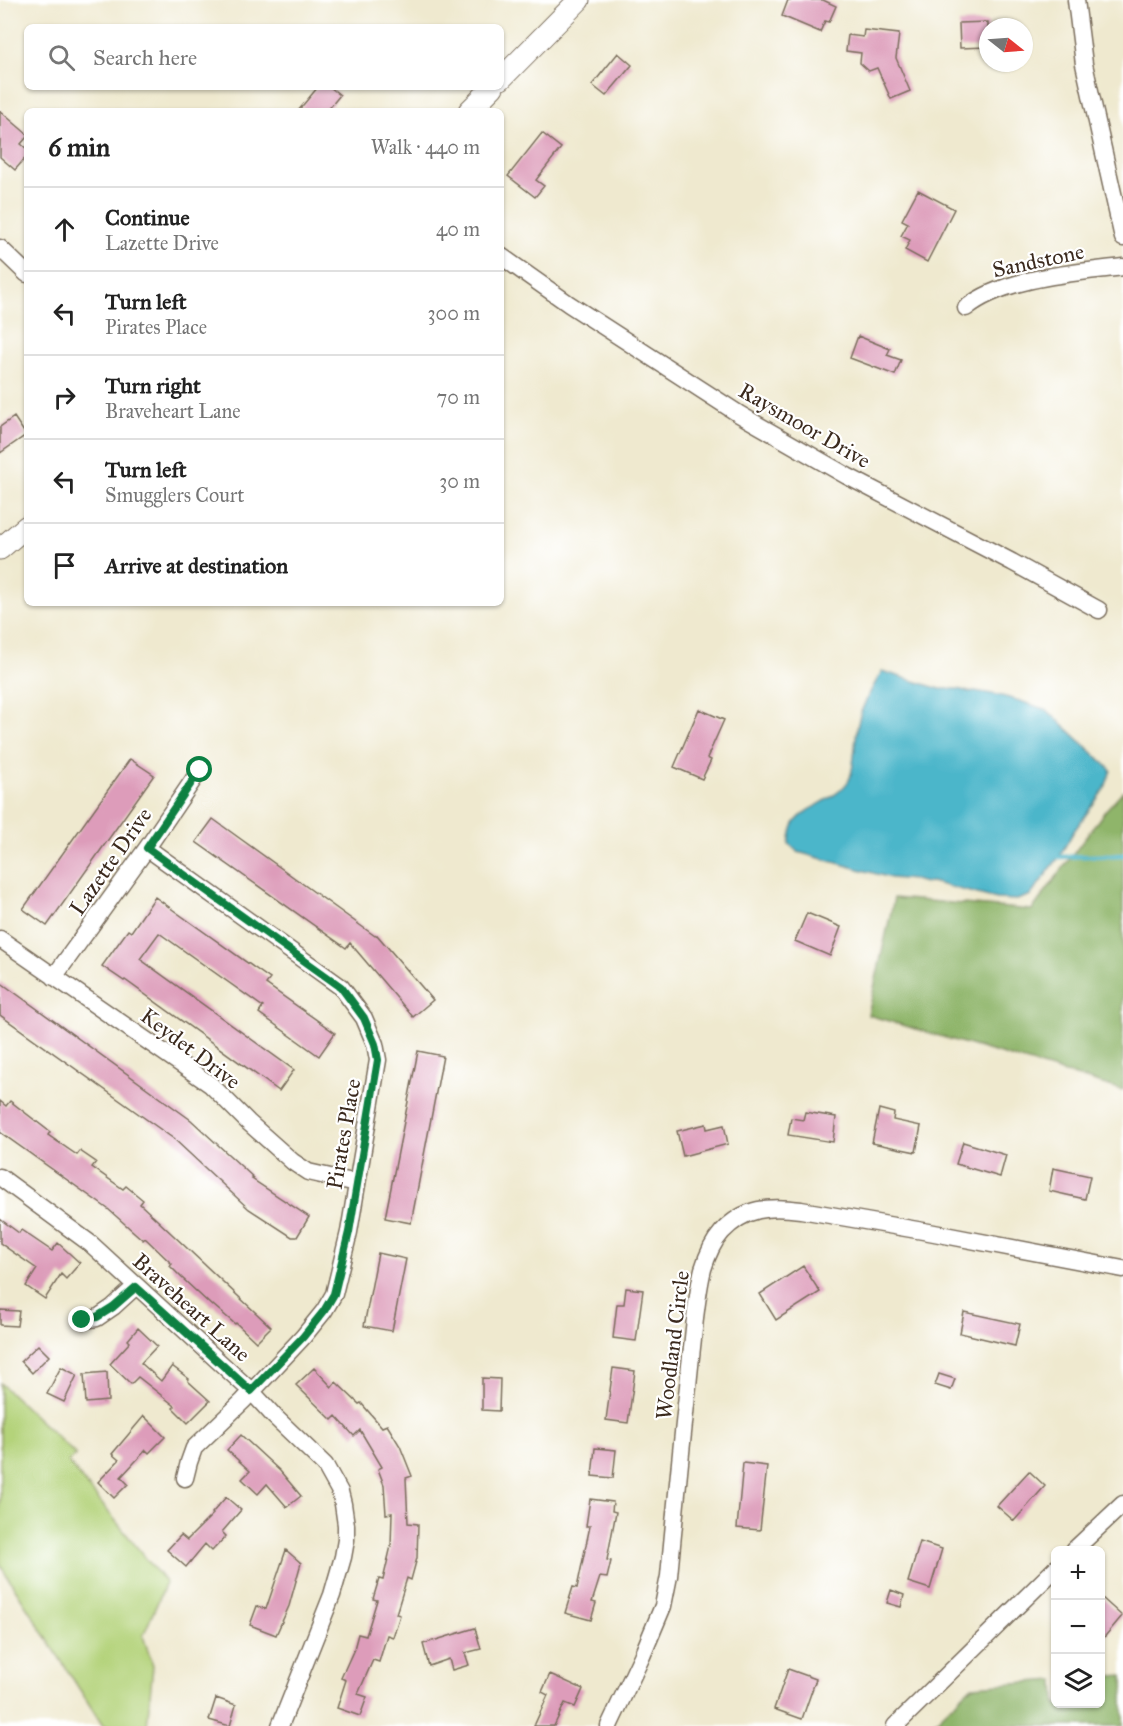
<!DOCTYPE html>
<html lang="en">
<head>
<meta charset="utf-8">
<style>
  body { margin:0; font-family:"IM FELL Great Primer",serif; background:#f6f6f6; color:#222 }
  .controls { position:absolute; right:18px; bottom:18px; display:grid; overflow:hidden; border-radius:9px; box-shadow:0 2px 4px #0004 }
  .controls button { width:54px; height:54px; display:grid; place-items:center; padding:0; border:0; border-bottom:2px solid #e0e0e0; background:#fff; color:#222; font:30px sans-serif }
  .compass { position:absolute; left:979px; top:18px; width:54px; height:54px; border-radius:50%; background:#fff; box-shadow:0 2px 4px #0004; rotate:107deg }
  .stop { position:absolute; width:18px; height:18px; margin:-14px; border:4px solid #0b8043; border-radius:50%; background:#fff }
  .stop.end { background:#0b8043; border-color:#fff; box-shadow:0 2px 6px #0008 }
  .list { margin:0; padding:0; list-style:none }
  h2 { display:flex; justify-content:space-between; align-items:center; height:78px; margin:0; padding:0 24px; font-size:26px }
  h2 small { font-size:20px; font-weight:400; color:#767676 }
  .list li { display:grid; grid-template-columns:39px 1fr auto; gap:18px; align-items:center; box-sizing:border-box; height:84px; padding:0 24px; border-top:2px solid #e0e0e0 }
  .list b { display:block; font-size:22px; white-space:nowrap }
  .list p { margin:0; font-size:20px; white-space:nowrap; color:#767676 }
  .list em { font-size:20px; font-style:normal; color:#767676 }
  .icon { flex:none; width:33px; height:33px; fill:none; stroke:currentColor; stroke-width:2; stroke-linecap:round; stroke-linejoin:round }
  .map { position:relative; flex:none; width:1123px; height:1726px; overflow:hidden }
  .search { position:absolute; background:#fff; box-shadow:0 2px 4px #0004; left:24px; top:24px; width:480px; height:66px; display:flex; align-items:center; gap:15px; box-sizing:border-box; padding:0 21px; border-radius:9px; color:#767676; font-size:22px }
  .panel { position:absolute; background:#fff; box-shadow:0 2px 4px #0004; left:24px; top:108px; width:480px; height:498px; border-radius:9px }
  .map>svg:first-child { display:block }
  .green { fill:#b4d37a; stroke:#787e4c; stroke-width:1.5 }
  .forest { fill:#8fb56a; stroke:#657044; stroke-width:1.5 }
  .water { fill:#4cb6ca; stroke:#447074; stroke-width:1.5 }
  .lines { fill:none; stroke-linecap:round; stroke-linejoin:round }
  .stream { stroke:#4cb6ca; stroke-width:4.5 }
  .building { fill:#dd9cba }
  .minor-casing { stroke:#7a6d5c; stroke-width:19 }
  .tertiary-casing { stroke:#7a6d5c; stroke-width:23 }
  .minor { stroke:#fff; stroke-width:16 }
  .tertiary { stroke:#fff; stroke-width:21 }
  .route { stroke:#0b8043; stroke-width:8 }
  .labels { text-anchor:middle; stroke-width:4.5; stroke-linejoin:round; paint-order:stroke }
  .street-label { font-size:22px; fill:#3b2a1e; stroke:#fff }
</style>
</head>
<body>
<div class="map">
<svg width="1123" height="1726" viewBox="0 0 1123 1726">
  <rect width="100%" height="100%" fill="#fff"/>
  <filter id="ink" filterUnits="userSpaceOnUse"><feTurbulence type="fractalNoise" baseFrequency=".0167" numOctaves="2"/><feDisplacementMap in="SourceGraphic" scale="12" xChannelSelector="R" yChannelSelector="G"/><feConvolveMatrix kernelMatrix="1 2 1 2 8 2 1 2 1" color-interpolation-filters="sRGB"/></filter>
  <filter id="wash" filterUnits="userSpaceOnUse"><feTurbulence type="fractalNoise" baseFrequency=".008" numOctaves="4" result="noise"/><feDisplacementMap in="SourceGraphic" scale="24" xChannelSelector="R" yChannelSelector="G"/><feGaussianBlur stdDeviation="1.35" result="paint"/><feColorMatrix in="noise" values="0 0 0 0 0 0 0 0 0 0 0 0 0 0 0 0 0 1.4 0 .05"/><feComposite in="paint" operator="in"/></filter>
  <g filter="url(#wash)">
    <rect width="100%" height="100%" fill="#efe9cf"/>
    <!-- green -->
    <path class="green" d="M0,1383L76,1455L68,1462L166,1583L143,1636L153,1665L147,1726H103L0,1565Z"/>
    <!-- forest -->
    <path class="forest" d="M1123,791V1090L868,1015L894,898L1032,910L1105,811Z
      M1123,1675V1726H930L972,1686L1055,1680L1056,1704H1100L1101,1677Z"/>
    <!-- water -->
    <path class="water" d="M882,671L940,689H958L969,692L975,691L998,695L1020,701L1047,710L1111,770L1105,788L1074,831L1059,857L1031,895L1017,900L997,899L931,882L925,883L914,880L891,878L798,852L789,844C790,838 791,831 793,826C802,807 837,801 849,780C854,772 855,741 857,730C859,709 872,689 882,671Z"/>
    <g class="lines">
      <!-- stream -->
      <path class="stream" d="M1054,854L1059,857L1123,855"/>
    </g>
    <g id="blocks">
      <!-- building -->
      <path class="building" d="M788,0H823L836,6L829,22L825,21L820,32L782,16Z
        M988,22V47L960,48L959,23Z
        M864,30L899,34L896,58L910,91L891,99L877,68L869,71L860,63L861,53L846,51L848,35L863,37Z
        M618,53L632,65L606,96L592,85Z
        M318,87H330L340,95L327,111H298Z
        M0,111L27,134V137L21,144L27,149V156L15,170L0,157Z
        M542,133L561,148L536,180L544,186L535,197L508,176Z
        M918,190L954,209L927,262L905,250L910,240L901,236L908,223L902,220Z
        M858,336L890,349L887,355L901,360L895,375L850,358Z
        M14,417L26,435L0,453V427Z
        M699,709L724,720L707,758L711,760L702,779L674,767Z
        M130,759L154,775L47,926L23,909Z
        M213,819L375,936L377,935L433,1000L413,1017L350,943L346,948L196,842Z
        M155,897L270,979L266,984L335,1033L319,1056L259,1013L263,1007L159,933L140,959L294,1070L279,1091L125,980L124,981L102,966L128,930L131,932Z
        M807,913L841,927L830,956L795,941Z
        M0,982L191,1120L254,1178L252,1179L309,1217L297,1237H292L249,1209L174,1139L0,1015Z
        M418,1051L443,1056L411,1223L385,1218Z
        M0,1101L6,1106L10,1101L50,1132L48,1135L77,1155L80,1151L96,1162L92,1167L123,1189L126,1186L143,1200L140,1204L271,1327L256,1342L236,1323L235,1324L213,1305L212,1306L182,1278L170,1266L172,1264L145,1238L143,1240L108,1209L0,1132Z
        M879,1109L894,1113L893,1120L921,1126L916,1152L872,1143Z
        M805,1112L836,1117L833,1142L788,1135L791,1118L803,1120Z
        M706,1124L707,1129L724,1125L728,1144L683,1156L677,1131Z
        M963,1142L1006,1155L1000,1177L956,1164Z
        M1053,1168L1090,1176L1085,1199L1049,1191Z
        M0,1219L19,1233L21,1230L52,1251L58,1243L80,1263L66,1279L61,1274L45,1299L26,1286L37,1269L0,1243Z
        M378,1253L406,1259L392,1331L364,1326Z
        M803,1266L820,1292L776,1320L760,1294Z
        M626,1288L643,1290L636,1341L613,1338L617,1304H624Z
        M0,1310L19,1311L17,1326L0,1325Z
        M964,1312L1020,1324L1015,1346L960,1333Z
        M138,1328L157,1346L141,1363L161,1381L172,1366L189,1379L188,1381L210,1401L188,1423L173,1408L175,1406L138,1377L131,1384L110,1364L130,1342L128,1340Z
        M38,1345L49,1356L32,1373L21,1361Z
        M61,1367L77,1375L64,1402L47,1394Z
        M314,1368L332,1387L336,1382L359,1404L361,1403L382,1427L387,1425L400,1446L412,1476L406,1478L408,1523L418,1524L417,1558L411,1580L407,1578L396,1614L400,1615L393,1637L387,1635L379,1662L373,1660L358,1694L367,1697L360,1716L337,1708L346,1680L341,1678L354,1649L358,1634L366,1636L377,1600L373,1599L379,1579L383,1580L391,1546L392,1513L386,1514L384,1485L378,1469L382,1467L360,1430L354,1436L336,1416L332,1420L296,1385Z
        M613,1368L635,1371L628,1423L606,1420Z
        M107,1372L108,1401L86,1403L84,1374Z
        M939,1374L955,1379L951,1390L935,1385Z
        M482,1378L500,1379L499,1411L482,1410Z
        M144,1416L165,1437L149,1453L146,1450L121,1477L128,1484L114,1498L98,1482L119,1460L112,1454Z
        M241,1435L280,1471L301,1496L287,1507L267,1484L258,1494L242,1479L250,1471L227,1450Z
        M595,1448L616,1450L613,1478L592,1476Z
        M743,1463L767,1466L760,1530L737,1528Z
        M1029,1471L1045,1486L1014,1521L997,1506Z
        M226,1497L241,1510L222,1532L226,1536L212,1551L205,1544L186,1567L167,1550L181,1535L187,1540L213,1514L212,1513Z
        M590,1499L613,1502L612,1511L616,1512L607,1560L611,1561L607,1578L600,1577L592,1602L596,1603L591,1620L565,1613L573,1587L577,1588L590,1526H586Z
        M920,1542L942,1549L930,1589L908,1582Z
        M286,1550L301,1563L289,1606L276,1635L250,1625L257,1606L266,1609Z
        M891,1590L904,1595L901,1607L887,1603Z
        M1101,1597L1122,1616L1101,1641Z
        M475,1628L481,1649L465,1653L469,1665L452,1670L449,1659L429,1666L423,1644Z
        M788,1669L816,1679L802,1719L774,1709Z
        M550,1674L583,1689L575,1707L565,1703L554,1726H534L548,1695L542,1692Z
        M216,1698L236,1705L230,1726L209,1720Z"/>
    </g>
  </g>
  <g filter="url(#ink)">
    <use href="#blocks" fill-opacity="0" stroke="#7a6d5c" stroke-width="1.5"/>
    <g class="lines">
      <defs>
        <path id="minor" d="M1076,0L1084,64L1123,238
          M0,248L27,274
          M501,256L569,304L739,414L847,476L1012,562L1099,610
          M966,308C1004,277 1075,273 1123,267
          M147,848L341,987L364,1018L375,1044L378,1060L349,1232L334,1294L324,1311L303,1337L243,1401L194,1448L189,1462L185,1478
          M0,939L211,1085L248,1122L293,1162L308,1172L357,1183
          M54,977L147,848L200,770
          M0,1177L91,1244L251,1391L275,1417L325,1465L340,1492L343,1504L346,1525V1540L343,1557L332,1595L280,1726
          M83,1320L97,1318L113,1307L136,1286
          M1074,1550L1123,1504
          M609,1726L642,1656L663,1606L669,1576C675,1513 681,1449 688,1386C690,1363 693,1341 695,1318C697,1302 699,1285 703,1269C707,1256 713,1242 722,1232C745,1207 769,1206 801,1210L929,1232L1123,1269
          M895,1726L1056,1568"/>
        <path id="tertiary" d="M501,79L579,0
          M469,111L493,87
          M0,549L27,526"/>
      </defs>
      <!-- minor casing -->
      <use href="#minor" class="minor-casing"/>
      <!-- tertiary casing -->
      <use href="#tertiary" class="tertiary-casing"/>
      <!-- minor -->
      <use href="#minor" class="minor"/>
      <!-- tertiary -->
      <use href="#tertiary" class="tertiary"/>
    </g>
  </g>
  <g class="lines" filter="url(#ink)">
    <!-- route -->
    <path class="route" d="M82,1320L97,1317L113,1307L136,1287L251,1391L303,1337L324,1311L334,1294L349,1232L378,1060L375,1044L364,1018L341,987L147,848L200,770"/>
  </g>
  <g class="labels">
    <!-- street labels -->
    <g class="street-label">
      <text transform="translate(1038 260) rotate(-12)" y="8">Sandstone</text>
      <text transform="translate(805 425) rotate(30)" y="8">Raysmoor Drive</text>
      <text transform="translate(110 861) rotate(-55)" y="8">Lazette Drive</text>
      <text transform="translate(191 1048) rotate(37)" y="8">Keydet Drive</text>
      <text transform="translate(343 1134) rotate(-80)" y="8">Pirates Place</text>
      <text transform="translate(192 1307) rotate(42)" y="8">Braveheart Lane</text>
      <text transform="translate(672 1345) rotate(-83)" y="8">Woodland Circle</text>
    </g>
  </g>
</svg>
<div class="controls">
<button>+</button>
<button>−</button>
<button><svg class="icon" aria-label="layers" viewBox="0 0 24 24"><path d="M12 4l9 5-9 5-9-5zM3 14l9 5 9-5"/></svg></button>
</div>
<svg class="compass" viewBox="-18 -18 36 36"><path d="M0-13l5 13h-10z" fill="#e53935"/><path d="M0 13l5-13h-10z" fill="#767676"/></svg>
<div class="stop" style="left:200px;top:770px"></div>
<div class="stop end" style="left:82px;top:1320px"></div>
<div class="search"><svg class="icon" aria-label="search" viewBox="0 0 24 24"><circle cx="10" cy="10" r="6"/><path d="M15 15l6 6"/></svg>Search here</div>
<section class="panel">
<h2>6 min<small>Walk · 440 m</small></h2>
<ul class="list">
<li><svg class="icon" aria-label="ahead" viewBox="0 0 24 24"><path d="M12 20V5M6 11l6-6 6 6"/></svg><div><b>Continue</b><p>Lazette Drive</p></div><em>40 m</em></li>
<li><svg class="icon" aria-label="left" viewBox="0 0 24 24"><path d="M17 20v-9H6M10 6l-5 5 5 5"/></svg><div><b>Turn left</b><p>Pirates Place</p></div><em>300 m</em></li>
<li><svg class="icon" aria-label="right" viewBox="0 0 24 24"><path d="M7 20v-9h11M14 6l5 5-5 5"/></svg><div><b>Turn right</b><p>Braveheart Lane</p></div><em>70 m</em></li>
<li><svg class="icon" aria-label="left" viewBox="0 0 24 24"><path d="M17 20v-9H6M10 6l-5 5 5 5"/></svg><div><b>Turn left</b><p>Smugglers Court</p></div><em>30 m</em></li>
<li><svg class="icon" aria-label="arrive" viewBox="0 0 24 24"><path d="M6 21V4h12l-3 4 3 4H6"/></svg><div><b>Arrive at destination</b></div></li>
</ul>
</section>
</div>
</body>
</html>
